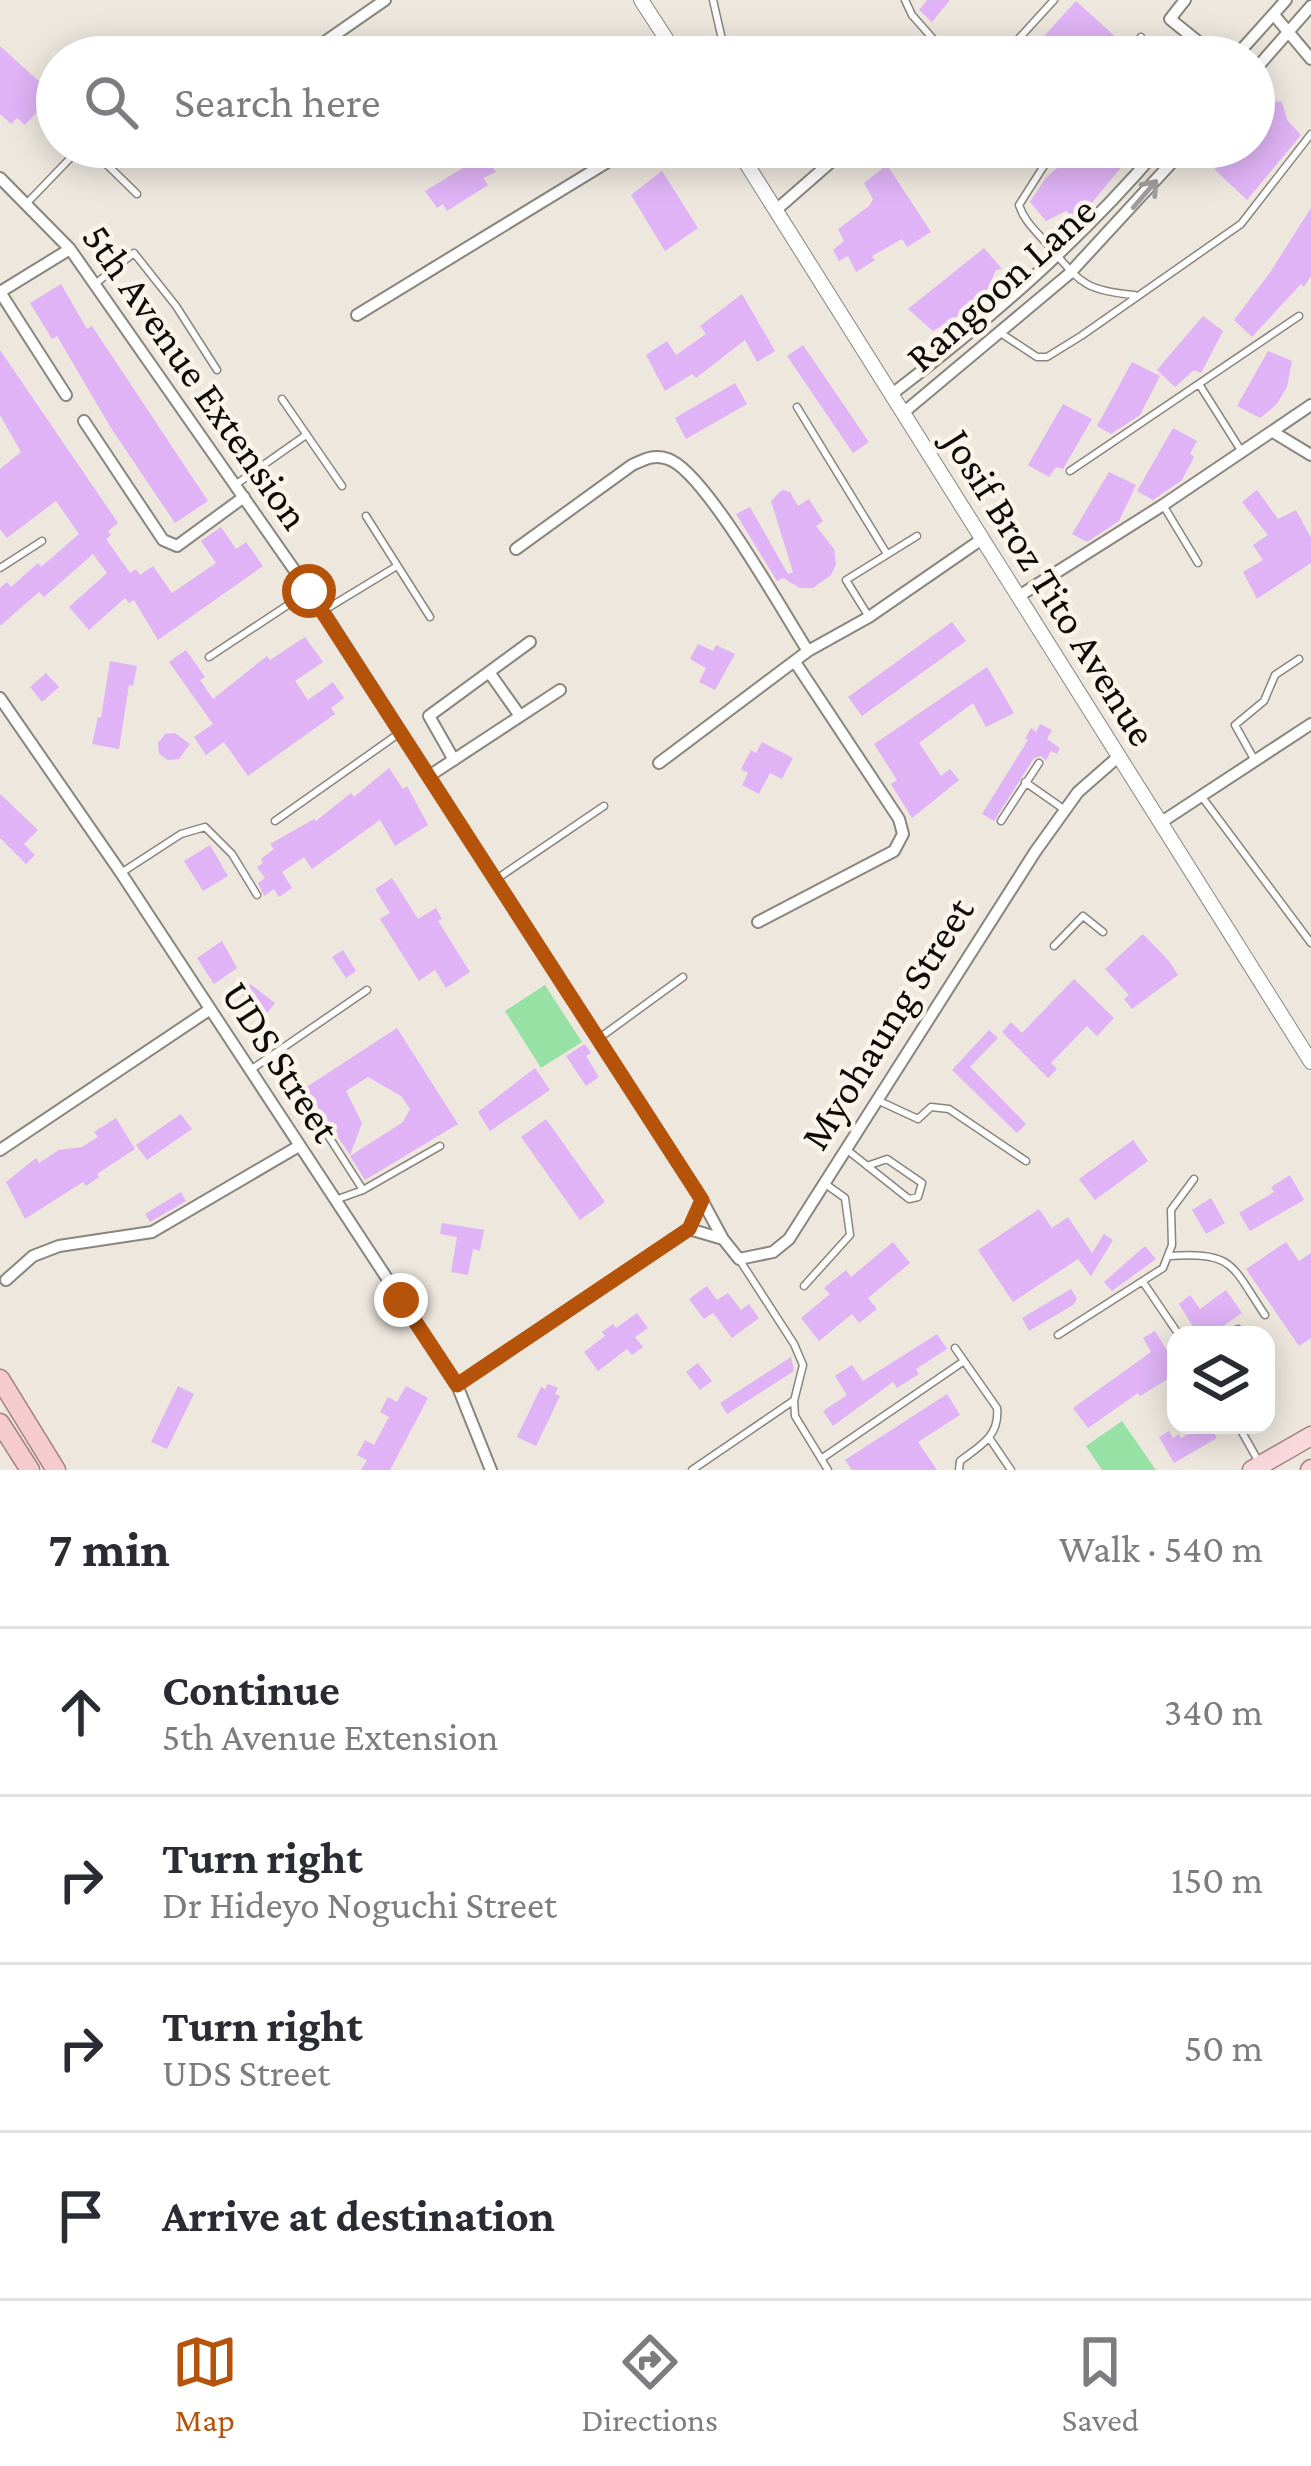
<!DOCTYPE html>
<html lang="en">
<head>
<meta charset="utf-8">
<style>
  body { margin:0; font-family:"Crimson Pro",serif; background:#f7f7f7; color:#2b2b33 }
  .controls { position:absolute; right:36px; bottom:36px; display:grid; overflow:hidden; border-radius:24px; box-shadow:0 6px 30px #0003 }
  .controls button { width:108px; height:108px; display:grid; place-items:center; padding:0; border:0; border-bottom:3px solid #e1e1e2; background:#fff; color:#2b2b33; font:60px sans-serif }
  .stop { position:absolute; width:36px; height:36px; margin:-27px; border:9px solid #b45309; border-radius:50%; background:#fff }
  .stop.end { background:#b45309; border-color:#fff; box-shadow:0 3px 12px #0008 }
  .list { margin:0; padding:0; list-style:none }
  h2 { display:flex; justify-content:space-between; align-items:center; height:156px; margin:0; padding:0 48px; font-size:51px }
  h2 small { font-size:39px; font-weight:400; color:#7c7c81 }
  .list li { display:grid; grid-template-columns:78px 1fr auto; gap:36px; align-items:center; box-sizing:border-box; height:168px; padding:0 48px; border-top:3px solid #e1e1e2 }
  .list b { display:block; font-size:45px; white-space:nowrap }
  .list p { margin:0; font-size:39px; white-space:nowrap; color:#7c7c81 }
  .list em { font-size:39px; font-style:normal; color:#7c7c81 }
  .icon { flex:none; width:66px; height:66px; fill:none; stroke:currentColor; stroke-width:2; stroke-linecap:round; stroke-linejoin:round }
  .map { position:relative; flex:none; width:1311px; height:1470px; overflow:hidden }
  .search { position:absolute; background:#fff; box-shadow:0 6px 30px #0003; left:36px; right:36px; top:36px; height:132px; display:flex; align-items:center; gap:30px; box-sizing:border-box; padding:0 42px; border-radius:66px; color:#7c7c81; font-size:45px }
  .sheet { height:828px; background:#fff }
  nav { display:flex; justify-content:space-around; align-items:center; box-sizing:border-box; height:168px; border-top:3px solid #e1e1e2; background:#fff; font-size:33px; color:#7c7c81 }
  nav a { display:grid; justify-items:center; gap:6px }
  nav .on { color:#b45309 }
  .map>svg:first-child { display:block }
  .green { fill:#97e1a5 }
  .building { fill:#dfb3f6 }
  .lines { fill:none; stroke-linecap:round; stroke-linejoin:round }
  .service-casing { stroke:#8a857d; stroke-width:9 }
  .minor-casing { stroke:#8a857d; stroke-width:14 }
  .tertiary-casing { stroke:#8a857d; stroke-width:16 }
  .primary-casing { stroke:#a48081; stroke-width:21 }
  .trunk-casing { stroke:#a48081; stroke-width:21 }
  .service { stroke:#fff; stroke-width:6 }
  .minor { stroke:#fff; stroke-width:10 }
  .tertiary { stroke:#fff; stroke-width:14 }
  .primary { stroke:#f8d8da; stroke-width:18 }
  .trunk { stroke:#f6cbce; stroke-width:18 }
  .oneway { stroke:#9f9e9d }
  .route { stroke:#b45309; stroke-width:15 }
  .labels { text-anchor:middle; stroke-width:9; stroke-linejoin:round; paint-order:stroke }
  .street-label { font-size:42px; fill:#0e0c09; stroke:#faf4eb }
</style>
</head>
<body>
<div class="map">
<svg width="1311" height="1470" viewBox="0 0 1311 1470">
  <rect width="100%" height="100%" fill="#ede7de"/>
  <!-- green -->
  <path class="green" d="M545,985L582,1042L541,1068L505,1011Z
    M1122,1421L1156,1470H1102L1086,1446Z"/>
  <!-- building -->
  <path class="building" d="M927,0H950L932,22L919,10Z
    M1076,1L1118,39L1101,57H1025Z
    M0,46L53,94L25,125L17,118L11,124L0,114Z
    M1271,101L1282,102L1287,120L1301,135L1247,200L1215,170L1216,162L1228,147H1254V117Z
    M457,147H479L496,172L483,178L488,185L447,211L443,204L437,208L425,191L468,165Z
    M1080,147H1138L1085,211L1072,216L1066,211L1046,221L1030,202L1045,179Z
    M887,165L931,232L907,247L902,239L872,256L875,260L856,272L848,256L839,261L833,250L844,241L838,229L869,206L873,199L864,183Z
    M662,171L698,228L665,251L631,195Z
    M1311,208V276L1304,287L1301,284L1252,337L1234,320L1269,274Z
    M984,248L1002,269L996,270L987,290L966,311L933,331L908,309Z
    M61,284L87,329L92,326L208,501L175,523L111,428L57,336L52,339L30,303Z
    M742,294L775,351L757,362L745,340L696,378L692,374L665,391L646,355L667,341L676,355L706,334L700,326Z
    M1203,316L1223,331L1201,373L1194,370L1175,387L1157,370Z
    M803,345L869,442L853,453L787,356Z
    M0,350L118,523L108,531L111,535L106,539L130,573L136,569L140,575L153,566L172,593L216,563L201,541L221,527L236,549L246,542L263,566L158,640L134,600L129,603L125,598L89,630L69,607L107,573L93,554L44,597L39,592L0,626V588L7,582L11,587L38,563L41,567L79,534L56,501L7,538L0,529V469L21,452L0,415Z
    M1268,351L1292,361L1287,387L1276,405L1260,418L1237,406Z
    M1132,362L1160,376L1140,415L1111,434L1097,426Z
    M735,383L747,404L686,439L675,418Z
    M1063,404L1092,419L1063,469L1056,467L1049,477L1028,465Z
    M1173,428L1197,441L1190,454L1194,457L1182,480L1153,500L1137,491Z
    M1109,472L1136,485L1119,521L1087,542L1072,534Z
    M782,490L790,492L798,506L809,499L823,521L816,526L834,549L836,564L831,575L813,588H800L783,578L777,581L736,514L750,507L788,574L793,572L771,501Z
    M1257,490L1278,519L1296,510L1311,538V563L1257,599L1243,572L1263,560L1253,545L1268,535L1242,502Z
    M952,622L966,641L862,716L848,697Z
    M305,637L323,662L295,681L308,700L333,682L344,698L331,708L335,714L248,776L224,742L206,755L194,737L213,724L169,662L186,650L205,677L200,680L213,699L267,656L270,660Z
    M698,644L713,651L716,645L735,654L715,690L699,682L706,668L690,659Z
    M110,661L137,666L133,686L129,685L119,749L92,744L98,717L101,718Z
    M987,667L1014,713L986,727L973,703L919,743L941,776L950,769L959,780L912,818L891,784L897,780L874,744Z
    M46,673L59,687L42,702L30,687Z
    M1040,724L1052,730L1047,739L1060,748L1057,754L1051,751L1046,760L1041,756L1034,758L994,821L982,814L1028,740L1025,739L1031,728L1036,732Z
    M175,733L190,744L179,759L168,760L159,754L158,743L165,734Z
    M762,742L793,758L782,779L770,773L759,794L742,785L748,773L741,769L751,750L756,753Z
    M389,768L403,789L407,786L428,825L395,846L380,820L312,869L304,857L282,872L292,888L279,897L274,889L264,896L258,883L265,878L257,867L263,863L261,859L274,849L270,844L314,819L316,821L351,793L354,797Z
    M0,794L38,830L24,844L35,855L26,864L0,838Z
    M210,845L228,876L203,891L184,861Z
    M392,878L418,919L436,908L442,919L438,921L470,972L446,988L435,970L419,981L380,919L390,913L375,889Z
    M1143,934L1169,961L1178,975L1132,1009L1124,999L1129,995L1105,969Z
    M222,941L237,968L214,984L197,958Z
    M343,950L356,971L346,978L332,957Z
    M1074,979L1114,1018L1097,1036L1087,1026L1051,1063L1057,1069L1048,1078L1002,1032L1011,1022L1022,1033Z
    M250,984L275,1003L267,1013L242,995Z
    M397,1028L458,1124L365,1180L350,1156L403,1122L410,1109L401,1096L368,1077L346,1091L362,1123L350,1155L305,1088Z
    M989,1030L998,1038L970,1067L1026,1124L1017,1133L952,1070Z
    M585,1044L591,1053L586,1056L599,1077L586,1086L566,1056Z
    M535,1068L550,1090L490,1131L478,1112Z
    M181,1114L192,1129L147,1160L136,1145Z
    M116,1118L135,1149L97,1174L99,1177L86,1186L83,1182L25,1219L6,1182L36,1158L39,1163L59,1150L82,1147L98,1137L94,1132Z
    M546,1119L605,1202L580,1220L521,1137Z
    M1133,1140L1148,1161L1095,1200L1079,1179Z
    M1290,1175L1304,1200L1250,1231L1239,1213L1274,1192L1271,1187Z
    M181,1192L186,1201L150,1222L145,1214Z
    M1211,1198L1225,1223L1206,1234L1192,1210Z
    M1039,1209L1052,1228L1068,1217L1092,1253L1104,1234L1113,1240L1091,1276L1078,1259L1013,1302L978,1250Z
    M442,1223L484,1230L480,1251L473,1249L468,1275L451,1272L457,1237L440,1234Z
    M893,1242L910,1263L868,1298L877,1309L859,1323L852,1314L819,1341L801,1318L830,1294L824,1288L846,1270L851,1277Z
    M1286,1242L1299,1261L1311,1253V1338L1299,1346L1246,1269Z
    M1145,1246L1156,1259L1112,1291L1104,1282Z
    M707,1286L717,1300L728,1293L741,1310L749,1304L759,1318L732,1338L713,1313L704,1319L689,1299Z
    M1071,1289L1077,1299L1073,1305L1029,1331L1022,1318Z
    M1226,1290L1242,1313L1210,1335H1198L1179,1304L1190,1295L1200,1309Z
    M637,1313L648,1328L635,1337L643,1347L632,1355L627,1349L598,1371L584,1352L605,1336L602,1332L613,1324L616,1328Z
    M1155,1331L1176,1365V1374L1140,1396L1138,1393L1088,1428L1073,1408L1151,1352L1143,1338Z
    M937,1334L947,1349L916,1369L919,1374L897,1388L893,1382L833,1426L823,1411L847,1395L835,1376L852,1365L863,1381Z
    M791,1357L794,1371L727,1414L720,1403Z
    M698,1363L712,1381L700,1390L686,1372Z
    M548,1384L558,1388L555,1394L560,1396L536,1446L517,1437L541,1387L545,1389Z
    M178,1386L194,1394L167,1449L151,1442Z
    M406,1386L428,1398L390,1470H361L367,1460L357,1455L365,1440L374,1445L389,1417L380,1412L388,1397L397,1402Z
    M947,1394L960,1415L918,1442L937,1470H852L845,1460Z
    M1203,1425H1209L1217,1438L1174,1463L1159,1437L1169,1431L1173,1438L1179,1434L1181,1438Z"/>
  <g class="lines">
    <defs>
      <path id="service" d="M713,0L726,57
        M905,0L912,15L949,57
        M1002,57L1054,0
        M1126,57L1141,37
        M1056,147L1019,205C1024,221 1036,231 1047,244C1080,281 1081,290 1134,295
        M27,203L79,149L92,150L137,194
        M95,284L134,253L176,306L217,370
        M999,332L1037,357H1047L1081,336L1241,224L1311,134
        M1199,384L1242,452
        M282,399L342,486
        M797,407L887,554
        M1070,471L1299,316
        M235,485L306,435
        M1163,505L1198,563
        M366,516L430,617
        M0,568L42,541
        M323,611L397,566
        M869,617L846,580L917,536
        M209,657L309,591
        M1254,759L1235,725L1264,701L1275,675L1299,659
        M1025,782L1065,810
        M1202,797L1311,943
        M275,821L401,732
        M1001,821L1039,763
        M121,873L181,834L205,827L232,854L257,895
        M498,878L604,806
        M1054,946L1083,916L1103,932
        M598,1039L683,977
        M252,1069L367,990
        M877,1100L918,1119L931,1107L949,1109L1026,1161
        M311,1109L363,1190L338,1199
        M846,1149L909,1199L918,1197L922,1183L887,1159L867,1166
        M363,1190L440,1146
        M1170,1256C1235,1252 1231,1265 1265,1315
        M739,1259L794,1344L803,1365L794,1401L795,1416L828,1470
        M1143,1282L1179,1335
        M804,1286L850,1235L845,1198L824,1183
        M1058,1335L1163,1268L1172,1245L1171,1210L1194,1179
        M1227,1335L1238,1329L1246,1335
        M955,1348L997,1408C1000,1436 980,1446 960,1461L959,1470
        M1266,1365V1372
        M1238,1425L1260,1464
        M990,1439L1011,1470
        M821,1459L964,1361
        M692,1470L793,1401"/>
      <path id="minor" d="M1185,0L1170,19L1217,57
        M1274,15L1311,59
        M303,57L385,0
        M1235,57L1286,0
        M1254,71L1311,6
        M0,178L70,249L323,611L702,1200L689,1229L457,1385
        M776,210L848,147
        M0,292L66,395
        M0,292L70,249
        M357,315L632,147
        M892,394C989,320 1080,241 1160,147
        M903,413L1069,274L1186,147
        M84,421L163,540L177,546L244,497
        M1273,432L1311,455
        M516,549L632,465C645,459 654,454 668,459C704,470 784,614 808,651
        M1019,596L1163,505L1311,405
        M489,672L520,716
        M0,698L121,873L457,1385L491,1470
        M454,760L429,716L530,642
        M659,763L808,651L869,617L982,539
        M429,776L560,690
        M1160,823L1311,724
        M758,922L894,851L903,834L899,819L795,662
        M0,1150L209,1010
        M702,1200L723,1239
        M689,1229L723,1239L739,1259L773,1252L789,1239L1035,852L1078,792L1118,757
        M6,1280L33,1256L59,1246L152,1232L299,1146"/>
      <path id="tertiary" d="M641,0L678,57
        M736,147L1311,1062"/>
      <path id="primary" d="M1252,1470L1311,1436
        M1310,1470L1311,1469"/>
      <path id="trunk" d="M0,1379L56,1470
        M0,1423L30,1470"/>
    </defs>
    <!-- service casing -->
    <use href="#service" class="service-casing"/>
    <!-- minor casing -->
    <use href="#minor" class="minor-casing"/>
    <!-- tertiary casing -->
    <use href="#tertiary" class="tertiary-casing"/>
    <!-- primary casing -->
    <use href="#primary" class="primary-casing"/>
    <!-- trunk casing -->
    <use href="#trunk" class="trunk-casing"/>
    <!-- service -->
    <use href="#service" class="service"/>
    <!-- minor -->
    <use href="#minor" class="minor"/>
    <!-- tertiary -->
    <use href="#tertiary" class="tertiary"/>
    <!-- primary -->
    <use href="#primary" class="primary"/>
    <!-- trunk -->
    <use href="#trunk" class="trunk"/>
  </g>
  <!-- one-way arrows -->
  <defs><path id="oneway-shaft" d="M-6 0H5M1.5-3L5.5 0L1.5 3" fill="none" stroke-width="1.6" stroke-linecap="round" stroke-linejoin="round" transform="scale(3)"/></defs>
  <use class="oneway" href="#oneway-shaft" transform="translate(1145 194) rotate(-49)"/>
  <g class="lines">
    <!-- route -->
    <path class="route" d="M309,591L702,1200L689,1229L457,1385L401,1300"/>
  </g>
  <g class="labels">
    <!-- street labels -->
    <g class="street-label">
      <text transform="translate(1000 283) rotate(-42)" y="15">Rangoon Lane</text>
      <text transform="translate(197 376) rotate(55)" y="15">5th Avenue Extension</text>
      <text transform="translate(1051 587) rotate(58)" y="15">Josif Broz Tito Avenue</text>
      <text transform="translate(886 1023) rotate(-58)" y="15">Myohaung Street</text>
      <text transform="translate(282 1061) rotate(57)" y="15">UDS Street</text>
    </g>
  </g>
</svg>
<div class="controls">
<button><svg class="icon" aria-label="layers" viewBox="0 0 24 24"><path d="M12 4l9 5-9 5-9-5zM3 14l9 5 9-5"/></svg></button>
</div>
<div class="stop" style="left:309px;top:591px"></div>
<div class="stop end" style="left:401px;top:1300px"></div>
<div class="search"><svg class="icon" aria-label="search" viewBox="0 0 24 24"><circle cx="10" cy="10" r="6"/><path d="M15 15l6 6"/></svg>Search here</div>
</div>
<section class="sheet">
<h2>7 min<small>Walk · 540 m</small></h2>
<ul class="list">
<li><svg class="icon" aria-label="ahead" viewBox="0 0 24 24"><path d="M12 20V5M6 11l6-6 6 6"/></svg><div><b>Continue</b><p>5th Avenue Extension</p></div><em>340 m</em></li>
<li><svg class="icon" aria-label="right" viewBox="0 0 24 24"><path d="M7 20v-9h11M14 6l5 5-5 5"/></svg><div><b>Turn right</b><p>Dr Hideyo Noguchi Street</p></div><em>150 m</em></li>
<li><svg class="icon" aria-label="right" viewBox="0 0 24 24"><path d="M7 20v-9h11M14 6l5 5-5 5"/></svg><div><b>Turn right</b><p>UDS Street</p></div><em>50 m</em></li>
<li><svg class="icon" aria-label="arrive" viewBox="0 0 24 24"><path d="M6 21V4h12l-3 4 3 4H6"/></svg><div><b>Arrive at destination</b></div></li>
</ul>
</section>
<nav>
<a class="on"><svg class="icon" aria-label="map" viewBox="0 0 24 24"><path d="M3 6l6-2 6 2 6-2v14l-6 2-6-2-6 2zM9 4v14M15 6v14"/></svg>Map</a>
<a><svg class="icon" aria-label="directions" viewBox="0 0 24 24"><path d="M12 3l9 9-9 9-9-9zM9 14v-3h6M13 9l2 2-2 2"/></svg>Directions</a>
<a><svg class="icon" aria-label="saved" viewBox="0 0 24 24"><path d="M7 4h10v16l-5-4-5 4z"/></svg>Saved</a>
</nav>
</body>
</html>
